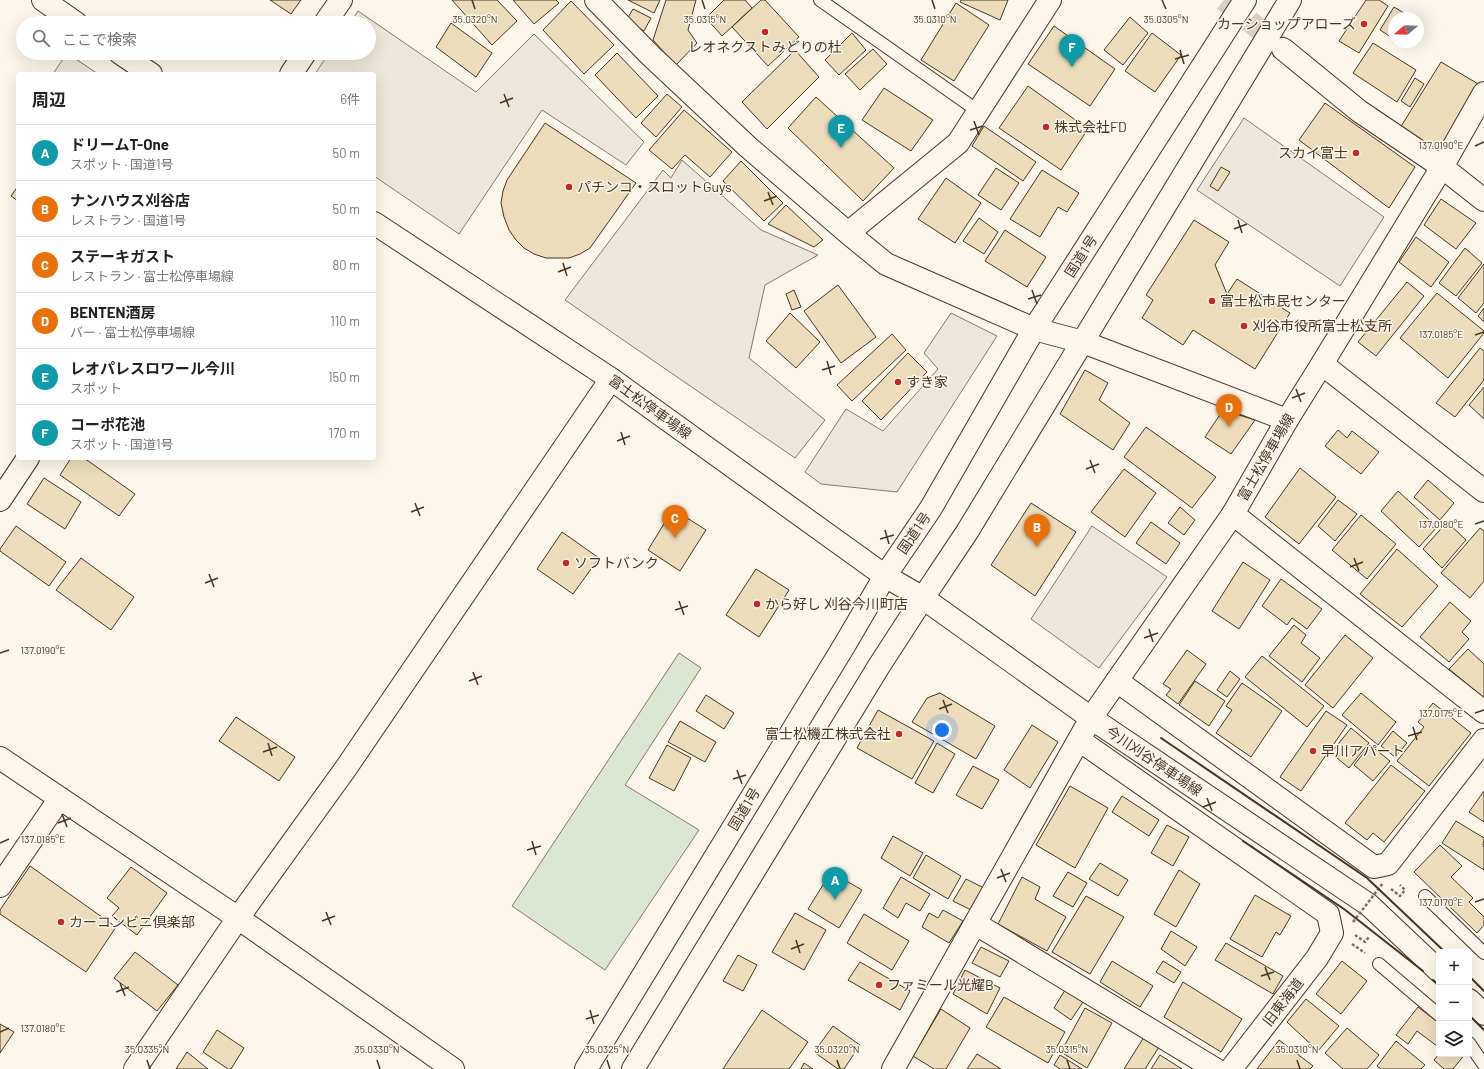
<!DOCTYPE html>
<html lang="ja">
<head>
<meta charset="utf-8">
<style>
  body { margin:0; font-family:Barlow,"Noto Sans JP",sans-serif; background:#f2f2f2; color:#222 }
  .controls { position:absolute; right:12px; bottom:12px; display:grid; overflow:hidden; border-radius:4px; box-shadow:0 4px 16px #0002 }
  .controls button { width:36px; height:36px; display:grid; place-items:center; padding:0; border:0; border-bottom:1px solid #e0e0e0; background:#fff; color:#222; font:20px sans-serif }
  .compass { position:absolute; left:1388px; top:12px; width:36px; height:36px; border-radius:50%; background:#fff; box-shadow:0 4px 16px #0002; rotate:251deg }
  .you { position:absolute; left:942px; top:730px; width:14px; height:14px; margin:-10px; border:3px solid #fff; border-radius:50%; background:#1a73e8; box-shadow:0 0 0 6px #1a73e833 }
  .badge { display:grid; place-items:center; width:26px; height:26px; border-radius:50%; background:#c62828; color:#fff; font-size:13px; font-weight:700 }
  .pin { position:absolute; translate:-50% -33px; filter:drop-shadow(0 1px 2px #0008) }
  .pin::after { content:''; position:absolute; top:21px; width:14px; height:12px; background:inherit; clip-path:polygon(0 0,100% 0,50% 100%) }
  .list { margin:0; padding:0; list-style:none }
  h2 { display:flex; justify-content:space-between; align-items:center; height:52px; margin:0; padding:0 16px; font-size:17px }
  h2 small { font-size:13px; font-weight:400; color:#767676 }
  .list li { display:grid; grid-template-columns:26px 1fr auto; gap:12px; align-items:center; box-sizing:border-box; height:56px; padding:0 16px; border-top:1px solid #e0e0e0 }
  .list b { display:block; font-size:15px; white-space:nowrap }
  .list p { margin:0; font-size:13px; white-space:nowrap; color:#767676 }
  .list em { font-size:13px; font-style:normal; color:#767676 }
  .icon { flex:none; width:22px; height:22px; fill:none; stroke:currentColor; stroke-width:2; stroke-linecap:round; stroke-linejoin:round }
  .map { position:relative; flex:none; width:1484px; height:1069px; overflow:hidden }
  .search { position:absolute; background:#fff; box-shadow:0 4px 16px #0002; left:16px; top:16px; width:360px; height:44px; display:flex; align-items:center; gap:10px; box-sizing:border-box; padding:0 14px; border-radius:22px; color:#767676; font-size:15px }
  .panel { position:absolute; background:#fff; box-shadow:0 4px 16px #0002; left:16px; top:72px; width:360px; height:388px; border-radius:4px }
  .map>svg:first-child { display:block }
  .green { fill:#dce7d0; stroke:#887966 }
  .parking { fill:#ede7d9; stroke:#887966 }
  .building { fill:#ecdcbc; stroke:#4a3520 }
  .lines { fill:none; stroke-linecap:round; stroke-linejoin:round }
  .street-tunnel { stroke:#d8cfc1; stroke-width:22; stroke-dasharray:22 11; stroke-linecap:butt }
  .lane-casing { stroke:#4a3520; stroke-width:14 }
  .street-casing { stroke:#4a3520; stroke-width:24 }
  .secondary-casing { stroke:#4a3520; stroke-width:24 }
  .highway-casing { stroke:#4a3520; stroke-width:24 }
  .path { stroke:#7f6f5c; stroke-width:2.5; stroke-dasharray:3 2; stroke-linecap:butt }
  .lane { stroke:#fbf6e9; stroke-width:12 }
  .street { stroke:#fbf6e9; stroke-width:22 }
  .secondary { stroke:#fbf6e9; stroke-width:22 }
  .highway { stroke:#fbf6e9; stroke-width:22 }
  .path-bridge { stroke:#7f6f5c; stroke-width:2.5; stroke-dasharray:3 2; stroke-linecap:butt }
  .wall { stroke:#4a3520; stroke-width:2 }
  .ticks { fill:none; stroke:#4a3520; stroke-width:1.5 }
  .poi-dot { fill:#c62828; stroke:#fbf6e9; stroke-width:1.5 }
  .labels { text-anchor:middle; stroke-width:3; stroke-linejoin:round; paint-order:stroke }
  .poi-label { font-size:14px; fill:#4a3520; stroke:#fbf6e9; text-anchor:start }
  .street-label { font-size:14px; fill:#4a3520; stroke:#fbf6e9 }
  .ticks-label { font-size:10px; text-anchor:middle; fill:#4a3520; stroke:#fbf6e9; stroke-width:3; stroke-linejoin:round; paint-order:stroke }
</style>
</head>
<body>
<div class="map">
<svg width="1484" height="1069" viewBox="0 0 1484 1069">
  <rect width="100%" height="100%" fill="#fbf6e9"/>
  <!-- green -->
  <path class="green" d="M679,653L701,668L625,785L699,830L605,970L512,906Z"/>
  <!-- parking -->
  <path class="parking" d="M358,11L476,92L534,34L644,142L626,165L542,110L459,234L374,176V74H315L329,53H369V23H350Z
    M67,53L98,74H53Z
    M1244,118L1384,217L1340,286L1197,190Z
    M682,160L761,230L818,255L765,285L749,358L825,420L795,458L565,300L663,170L671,178Z
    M951,313L997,336L897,492L821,484L805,472L846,409L883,431L938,369L924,353Z
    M1092,526L1167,577L1099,668L1031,619Z"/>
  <!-- building -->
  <path class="building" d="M270,0H301L291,14Z
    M452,0H497L517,21L492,45Z
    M513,0H556L559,3L534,24Z
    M628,0H660L654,13Z
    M666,0H696L688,30L697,43L676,65L653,40Z
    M724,0H745L752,8L722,36L706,18Z
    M761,0H765L799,37L768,66L732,27Z
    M961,0H1008L1000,20L960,2Z
    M1366,0H1379L1388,6L1359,53L1339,41Z
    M571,1L614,45L584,74L543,30Z
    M956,3L989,25L954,81L921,60Z
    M1394,7L1412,18H1394V39L1380,30Z
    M633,9L651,18L644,31L626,21Z
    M1130,17L1148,33L1123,65L1104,50Z
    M451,23L492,53L476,77L436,47Z
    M1054,26L1115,69L1090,106L1028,64Z
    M852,33L866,50L839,75L825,60Z
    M1152,33L1181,55L1155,92L1125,71Z
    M1373,43L1416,70L1397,102L1353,73Z
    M873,49L887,64L860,90L845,74Z
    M795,50L819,77L767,129L742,102Z
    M617,53L658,96L636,118L595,75Z
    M1441,62L1480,85L1440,151L1400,128Z
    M1415,78L1424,84L1410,107L1401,101Z
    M1028,86L1088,129L1061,170L999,128Z
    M884,88L933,120L911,151L862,120Z
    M667,94L682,107L656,137L641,123Z
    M816,97L894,168L863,201L788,128Z
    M1325,103L1415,167L1389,208L1299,140Z
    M684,110L732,152L710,177L685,155L672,169L649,150Z
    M545,123L636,183L590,248L580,254L569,258H546L534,254L524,248L516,240L509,230L504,217L501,203L503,191L507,180Z
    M984,126L1036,162L1023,181L972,146Z
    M741,161L783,203L764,221L723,181Z
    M1221,167L1230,172L1218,191L1210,186Z
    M996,168L1019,183L1001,210L978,195Z
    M1042,170L1079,193L1067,212L1058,207L1040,237L1010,219Z
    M946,178L981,203L955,243L918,219Z
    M18,186V201L11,196Z
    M1441,199L1476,223L1456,249L1424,225Z
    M786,205L823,240L814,247L768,224Z
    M979,218L998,232L984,254L963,241Z
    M1194,220L1229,242L1215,265L1227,294L1237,279L1290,313L1255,369L1193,330L1183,345L1142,318L1153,300L1146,295Z
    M1005,230L1046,257L1027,287L985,261Z
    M1416,237L1449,262L1431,287L1399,262Z
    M1465,248L1482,263L1456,296L1439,283Z
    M1484,264V303L1476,313L1458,298Z
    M1407,282L1424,296L1376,356L1358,342Z
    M838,285L876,337L841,363L804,311Z
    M794,290L801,307L792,310L786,294Z
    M1437,293L1484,331V333L1448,378L1400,338Z
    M1484,308V322L1478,316Z
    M790,313L820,342L796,368L766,341Z
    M892,334L906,350L852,401L837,385Z
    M1480,348L1484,351V380L1455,417L1436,403Z
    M908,353L927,372L881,420L862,401Z
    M1085,370L1108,383L1099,400L1130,423L1113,450L1060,414Z
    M1484,387V419L1469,405Z
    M1223,410L1255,420L1231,454L1205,437Z
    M1146,427L1216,477L1192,508L1124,457Z
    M1338,430L1347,438L1352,431L1379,452L1361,474L1325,446Z
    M71,458H84L135,494L119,516L60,475Z
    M1300,468L1336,497L1299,544L1265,517Z
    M1124,469L1156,493L1125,537L1091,512Z
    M44,478L81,502L65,529L27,504Z
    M1428,480L1454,503L1440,520L1414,497Z
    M1398,491L1437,527L1419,547L1381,511Z
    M1338,500L1357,514L1335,541L1318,526Z
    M1031,503L1076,532L1035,596L991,565Z
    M1180,507L1195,520L1184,535L1168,523Z
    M673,509L706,530L680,571L648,550Z
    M1361,515L1396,544L1367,579L1332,550Z
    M1151,522L1180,543L1166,564L1136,543Z
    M1447,522L1466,540L1442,568L1423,549Z
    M16,526L66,562L49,586L0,551V549Z
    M1480,528L1484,531V581L1470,598L1441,573Z
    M562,532L599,558L573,594L537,569Z
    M1397,549L1438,586L1402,627L1360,594Z
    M81,558L134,597L111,630L56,590Z
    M1243,562L1270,580L1239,629L1212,611Z
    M756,569L789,590L759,637L726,615Z
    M1281,579L1322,609L1307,629L1292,618L1287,625L1262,606Z
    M1450,602L1471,621L1462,632L1469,639L1449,662L1420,637Z
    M1294,625L1306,635L1301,643L1320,658L1302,682L1269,656Z
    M1345,635L1373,658L1333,708L1305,685Z
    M1468,649L1484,664V698L1449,669Z
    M1187,650L1206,664L1178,704L1166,695L1171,689L1163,684Z
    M1262,656L1324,706L1307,727L1245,677Z
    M1230,671L1240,679L1227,697L1217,690Z
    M1195,681L1225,701L1209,726L1179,705Z
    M1242,683L1282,711L1251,757L1216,733L1232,710L1226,706Z
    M940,693L995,726L976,759L912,722L927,698Z
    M1361,693L1396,722L1378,745L1342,715Z
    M706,695L734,713L724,729L696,711Z
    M1433,703L1471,733L1429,786L1397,761L1424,727L1418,722Z
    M878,710L934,741L912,779L857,748Z
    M1326,711L1347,725L1301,791L1280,777Z
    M236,717L295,757L279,781L219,741Z
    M680,721L716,742L705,762L668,742Z
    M1032,725L1058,742L1030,788L1004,770Z
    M1351,728L1369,743L1349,768L1331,753Z
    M1393,731L1407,743L1395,757L1381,746Z
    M937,743L955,754L933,793L915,783Z
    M667,745L691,758L674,791L649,778Z
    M1370,745L1390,761L1373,781L1354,765Z
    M1391,765L1425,791L1384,842L1373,833L1367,840L1345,823Z
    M973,766L999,780L982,809L956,795Z
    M1070,786L1108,808L1075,868L1036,845Z
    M1484,791V822L1469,812Z
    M1122,796L1159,820L1149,836L1112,812Z
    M1456,821L1484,838L1483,846L1484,847V870L1442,843Z
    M1167,825L1189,837L1173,866L1151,853Z
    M893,836L923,853L910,876L881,858Z
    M1440,845L1462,866L1451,877L1473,898L1469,902L1484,917V925L1477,933L1414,872Z
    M926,855L961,876L948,899L913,878Z
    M1100,863L1128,880L1118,896L1089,879Z
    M30,866L116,927L86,972L0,914V910Z
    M131,867L167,893L137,935L112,916L119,908L107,898Z
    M1179,870L1200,884L1176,927L1154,914Z
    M831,872L862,890L839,928L808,909Z
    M1068,872L1087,883L1073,907L1053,896Z
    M901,877L930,894L920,911L906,903L898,918L883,908Z
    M1022,877L1040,887L1035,899L1066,917L1047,951L998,924Z
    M966,879L986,889L973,911L953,901Z
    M1255,895L1291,916L1280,935L1276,932L1262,957L1230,939Z
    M1086,896L1124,917L1090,974L1052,952Z
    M943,910L963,921L949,943L922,927L929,913L938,918Z
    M795,913L826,930L804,970L772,952Z
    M864,914L909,941L892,970L847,943Z
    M1171,931L1197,947L1185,966L1161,949Z
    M1226,943L1283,976L1273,994L1215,960Z
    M981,947L1009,961L1000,977L972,963Z
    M135,952L178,985L157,1011L114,978Z
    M738,955L757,965L743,991L723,981Z
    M1112,961L1153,986L1140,1007L1100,982Z
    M1163,961L1181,972L1174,983L1156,972Z
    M1342,961L1367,981L1341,1014L1316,994Z
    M860,962L910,991L900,1010L848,980Z
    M965,970L1000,988L987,1014L953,994Z
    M1183,982L1242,1019L1221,1052L1164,1017Z
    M1065,990L1083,1002L1071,1020L1054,1008Z
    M1004,997L1065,1032L1048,1063L986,1027Z
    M1306,999L1339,1026L1318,1051L1287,1022Z
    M1418,1007L1439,1023V1043L1437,1046L1417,1031L1408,1044L1396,1035Z
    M1085,1008L1112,1023L1087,1068L1061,1052Z
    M941,1009L970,1028L946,1069H934L913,1056Z
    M762,1010L808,1042L789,1069H723Z
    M0,1024L14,1032L0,1053Z
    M833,1026L860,1045L844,1069H838L814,1052Z
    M1347,1028L1379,1055L1367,1069H1343L1325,1053Z
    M217,1030L244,1048L231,1069H228L203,1052Z
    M1144,1037L1159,1047L1145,1069H1124Z
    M1279,1040L1313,1066L1310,1069H1257Z
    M1396,1041L1425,1065L1421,1069H1381L1377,1066Z
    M187,1052L208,1069H176Z
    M977,1054L1001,1069H967Z
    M1439,1054H1465L1453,1069H1444L1434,1060Z
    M1060,1055L1082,1069H1060L1054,1065Z
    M1160,1055L1182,1069H1151Z
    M804,1063L813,1069H801Z"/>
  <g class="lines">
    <!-- street-tunnel -->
    <path class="street-tunnel" d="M1224,0L1282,48"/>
    <defs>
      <path id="lane" d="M820,0L978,111
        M1425,896L1484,953
        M1379,964L1439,1015
        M1469,1043L1484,1065"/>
      <path id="street" d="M596,0L651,56L748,147L848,233
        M1050,0L958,143L848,233L886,264L1034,329L1083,342L1287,420
        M1283,49L1359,111L1442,167L1484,200
        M1322,364L1442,167L1484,93
        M1233,514L1484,712
        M1117,681L1374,867L1388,864L1484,740
        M1079,740L1328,914L1332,933L1317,958L1231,1069
        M0,758L238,918L453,1069
        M0,886L60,798
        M976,924L1215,1069
        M135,1069L238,918L346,768L611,379
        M893,1069L1086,727"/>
      <path id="secondary" d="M43,0L76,23
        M325,23L341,0
        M120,53L151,74
        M291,74L305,53
        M374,223L611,379L885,576L923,598L1091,718L1369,905L1439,971
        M0,500L28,458
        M1091,718L1233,514L1287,420L1322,364L1484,491
        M1469,1000L1484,1014"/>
      <path id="highway" d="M586,1069L844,646L885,576L931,508L1034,329L1245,0
        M633,1069L879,666L923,598L967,532L1290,0"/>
    </defs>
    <!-- lane casing -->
    <use href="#lane" class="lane-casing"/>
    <!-- street casing -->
    <use href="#street" class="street-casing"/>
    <!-- secondary casing -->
    <use href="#secondary" class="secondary-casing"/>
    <!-- highway casing -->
    <use href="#highway" class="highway-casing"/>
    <!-- path -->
    <path class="path" d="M1391,889L1400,896L1405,890L1400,885
      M1355,935L1365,942L1369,937
      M1352,944L1365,953"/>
    <!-- lane -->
    <use href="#lane" class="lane"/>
    <!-- street -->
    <use href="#street" class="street"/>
    <!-- secondary -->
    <use href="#secondary" class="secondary"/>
    <!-- highway -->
    <use href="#highway" class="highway"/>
    <!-- path-bridge -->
    <path class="path-bridge" d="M1353,922L1383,883"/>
    <!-- wall -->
    <path class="wall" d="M1161,738L1367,878L1445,952
      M1243,841L1344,909L1423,971
      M1469,976L1484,991
      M1433,980L1439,986
      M1469,1015L1484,1030"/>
  </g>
  <!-- ticks -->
  <path class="ticks" d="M472,0L475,9M702,0L705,9M932,0L935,9M1162,0L1166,9M1180,50L1184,64M1175,59L1189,55M504,94L509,107M500,103L513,98M974,121L979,135M970,130L983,126M1475,146L1484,142M768,192L773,205M764,201L777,196M1238,220L1242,233M1234,229L1247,224M563,263L567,276M558,272L571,267M1032,290L1037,304M1028,299L1041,295M1475,335L1484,332M827,361L831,375M822,370L835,366M1296,389L1301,402M1292,398L1305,393M621,432L625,445M617,441L630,436M1090,460L1095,473M1086,469L1099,464M415,503L420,516M411,512L424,507M1475,524L1484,521M885,530L889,544M880,539L894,535M1354,558L1359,571M1350,567L1363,562M209,574L214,587M205,583L218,578M679,601L684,615M675,610L688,606M1149,629L1153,642M1144,638L1158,633M0,653L9,650M473,672L478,685M469,681L482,676M943,700L948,713M939,709L952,704M1475,713L1484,710M1413,727L1417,740M1408,736L1422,732M268,743L272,756M263,752L277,747M737,770L742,784M733,779L746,775M1207,798L1212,811M1203,807L1216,802M62,814L67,827M58,823L71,818M532,841L536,855M0,843L9,839M527,850L541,846M1001,869L1006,882M997,878L1010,873M1475,902L1484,899M326,912L331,925M322,921L335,916M796,940L800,953M791,949L804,944M1265,967L1270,980M1261,976L1274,972M120,983L125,996M116,992L129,987M590,1010L594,1024M586,1019L599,1015M0,1032L9,1028M147,1060L150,1069M377,1060L380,1069M607,1060L610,1069M837,1060L840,1069M1067,1060L1070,1069M1297,1060L1300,1069"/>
  <!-- markers -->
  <g class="poi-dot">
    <circle cx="1364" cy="24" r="4"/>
    <circle cx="765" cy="32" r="4"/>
    <circle cx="1046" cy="127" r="4"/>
    <circle cx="1356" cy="153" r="4"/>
    <circle cx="569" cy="187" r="4"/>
    <circle cx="1212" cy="301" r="4"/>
    <circle cx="1244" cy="326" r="4"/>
    <circle cx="898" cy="382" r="4"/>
    <circle cx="566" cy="563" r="4"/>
    <circle cx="757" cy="604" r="4"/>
    <circle cx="899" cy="734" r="4"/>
    <circle cx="1313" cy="751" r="4"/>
    <circle cx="61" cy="922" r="4"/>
    <circle cx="879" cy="985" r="4"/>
  </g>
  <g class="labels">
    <!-- poi labels -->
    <g class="poi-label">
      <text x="1356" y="29" text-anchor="end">カーショップアローズ</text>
      <text x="765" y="52" text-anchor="middle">レオネクストみどりの杜</text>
      <text x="1054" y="132">株式会社FD</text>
      <text x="1348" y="158" text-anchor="end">スカイ富士</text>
      <text x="577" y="192">パチンコ・スロットGuys</text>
      <text x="1220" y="306">富士松市民センター</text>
      <text x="1252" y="331">刈谷市役所富士松支所</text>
      <text x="906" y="387">すき家</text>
      <text x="574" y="568">ソフトバンク</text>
      <text x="765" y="609">から好し 刈谷今川町店</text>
      <text x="891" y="739" text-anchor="end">富士松機工株式会社</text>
      <text x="1321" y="756">早川アパート</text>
      <text x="69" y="927">カーコンビニ倶楽部</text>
      <text x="887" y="990">ファミール光耀B</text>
    </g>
    <!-- street labels -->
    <g class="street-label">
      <text transform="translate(1081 256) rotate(-57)" y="5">国道1号</text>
      <text transform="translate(650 407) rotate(36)" y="5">富士松停車場線</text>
      <text transform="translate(1266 457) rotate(-60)" y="5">富士松停車場線</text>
      <text transform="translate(914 533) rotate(-56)" y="5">国道1号</text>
      <text transform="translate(1154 761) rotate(34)" y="5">今川刈谷停車場線</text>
      <text transform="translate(744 809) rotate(-59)" y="5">国道1号</text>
      <text transform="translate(1283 1002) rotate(-52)" y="5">旧東海道</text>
    </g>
  </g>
  <g class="ticks-label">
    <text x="475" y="23">35.0320°N</text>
    <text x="705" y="23">35.0315°N</text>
    <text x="935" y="23">35.0310°N</text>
    <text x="1166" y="23">35.0305°N</text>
    <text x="1441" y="149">137.0190°E</text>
    <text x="1441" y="338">137.0185°E</text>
    <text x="1441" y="528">137.0180°E</text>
    <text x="43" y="654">137.0190°E</text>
    <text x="1441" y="717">137.0175°E</text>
    <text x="43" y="843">137.0185°E</text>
    <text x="1441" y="906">137.0170°E</text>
    <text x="43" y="1032">137.0180°E</text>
    <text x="147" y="1053">35.0335°N</text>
    <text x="377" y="1053">35.0330°N</text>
    <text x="607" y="1053">35.0325°N</text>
    <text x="837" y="1053">35.0320°N</text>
    <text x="1067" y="1053">35.0315°N</text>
    <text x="1297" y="1053">35.0310°N</text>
  </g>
</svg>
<div class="controls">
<button>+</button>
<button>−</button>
<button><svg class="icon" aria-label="layers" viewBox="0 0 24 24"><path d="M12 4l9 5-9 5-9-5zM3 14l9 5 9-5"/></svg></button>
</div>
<svg class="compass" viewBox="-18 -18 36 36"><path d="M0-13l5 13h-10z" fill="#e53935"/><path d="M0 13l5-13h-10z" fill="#767676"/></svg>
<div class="you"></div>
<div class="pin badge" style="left:835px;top:900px;background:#0f9aa8">A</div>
<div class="pin badge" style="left:1037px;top:547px;background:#e8710a">B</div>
<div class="pin badge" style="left:675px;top:538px;background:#e8710a">C</div>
<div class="pin badge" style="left:1229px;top:427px;background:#e8710a">D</div>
<div class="pin badge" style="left:841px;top:148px;background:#0f9aa8">E</div>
<div class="pin badge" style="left:1072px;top:67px;background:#0f9aa8">F</div>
<div class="search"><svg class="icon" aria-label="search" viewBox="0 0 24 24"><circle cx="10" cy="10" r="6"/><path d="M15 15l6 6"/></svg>ここで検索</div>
<section class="panel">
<h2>周辺<small>6件</small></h2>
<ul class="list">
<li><span class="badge" style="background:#0f9aa8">A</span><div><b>ドリームT-One</b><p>スポット · 国道1号</p></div><em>50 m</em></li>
<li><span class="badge" style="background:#e8710a">B</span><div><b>ナンハウス刈谷店</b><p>レストラン · 国道1号</p></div><em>50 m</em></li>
<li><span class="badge" style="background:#e8710a">C</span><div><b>ステーキガスト</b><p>レストラン · 富士松停車場線</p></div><em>80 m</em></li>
<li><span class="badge" style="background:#e8710a">D</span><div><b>BENTEN酒房</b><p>バー · 富士松停車場線</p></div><em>110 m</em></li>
<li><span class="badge" style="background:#0f9aa8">E</span><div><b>レオパレスロワール今川</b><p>スポット</p></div><em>150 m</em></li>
<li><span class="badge" style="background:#0f9aa8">F</span><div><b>コーポ花池</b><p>スポット · 国道1号</p></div><em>170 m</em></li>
</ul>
</section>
</div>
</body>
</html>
